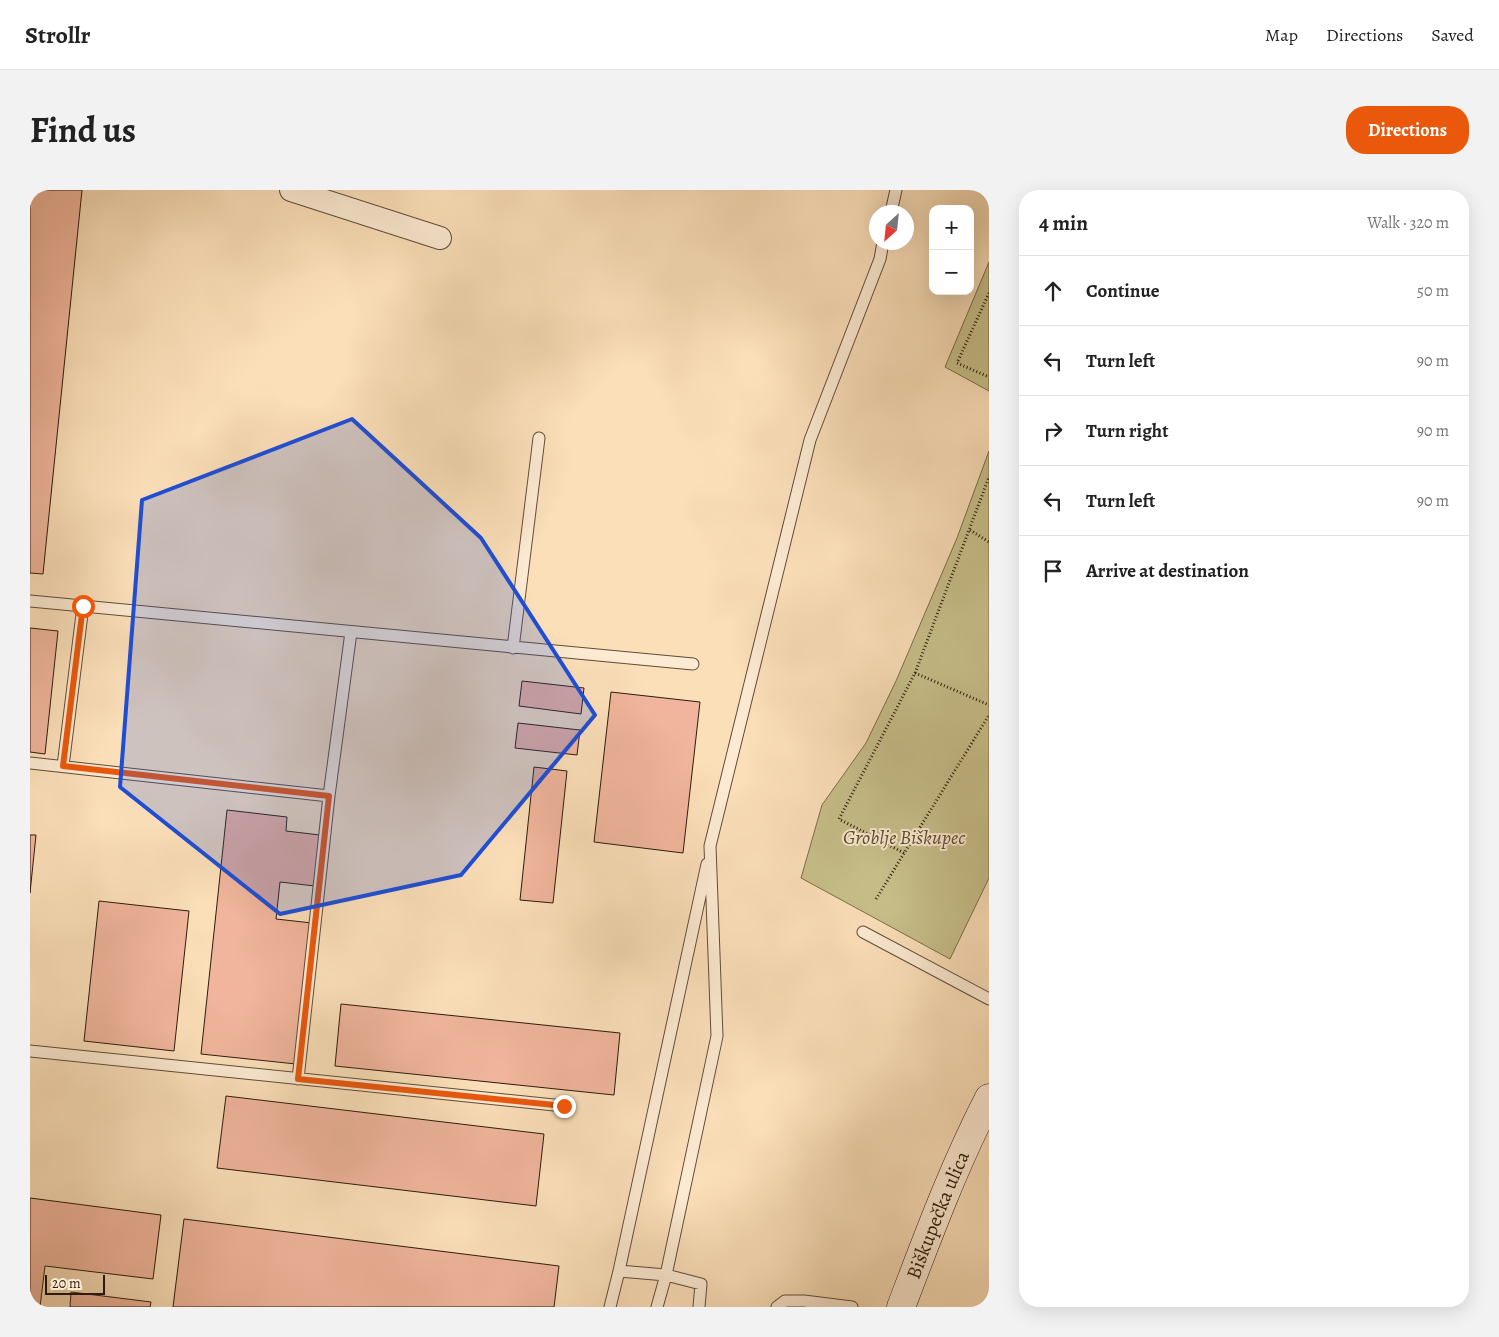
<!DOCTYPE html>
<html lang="en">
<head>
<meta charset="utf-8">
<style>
  body { margin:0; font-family:Alegreya,serif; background:#f2f2f2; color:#222 }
  .controls { position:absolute; right:15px; top:15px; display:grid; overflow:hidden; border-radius:10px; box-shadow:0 5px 20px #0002 }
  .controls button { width:45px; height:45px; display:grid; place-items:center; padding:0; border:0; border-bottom:1px solid #e0e0e0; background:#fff; color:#222; font:25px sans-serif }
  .compass { position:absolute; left:839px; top:15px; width:45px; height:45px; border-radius:50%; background:#fff; box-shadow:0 5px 20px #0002; rotate:207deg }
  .scale { position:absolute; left:15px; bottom:12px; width:60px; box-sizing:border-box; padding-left:5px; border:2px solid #2d1b0c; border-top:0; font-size:14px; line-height:18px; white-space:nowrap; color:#2d1b0c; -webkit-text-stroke:4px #fcead2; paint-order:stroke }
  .stop { position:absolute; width:15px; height:15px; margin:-11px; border:4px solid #ea580c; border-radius:50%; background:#fff }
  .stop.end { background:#ea580c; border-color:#fff; box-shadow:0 1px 5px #0008 }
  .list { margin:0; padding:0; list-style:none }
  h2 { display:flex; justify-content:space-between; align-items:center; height:65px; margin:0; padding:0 20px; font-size:21px }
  h2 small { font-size:16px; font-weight:400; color:#767676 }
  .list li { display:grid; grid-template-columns:32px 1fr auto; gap:15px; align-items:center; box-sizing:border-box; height:70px; padding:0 20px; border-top:1px solid #e0e0e0 }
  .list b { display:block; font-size:19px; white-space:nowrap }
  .list em { font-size:16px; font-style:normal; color:#767676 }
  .icon { flex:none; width:28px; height:28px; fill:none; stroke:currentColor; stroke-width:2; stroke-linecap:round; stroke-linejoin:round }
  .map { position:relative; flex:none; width:959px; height:1117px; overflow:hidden; border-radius:20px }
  header { display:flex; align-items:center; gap:30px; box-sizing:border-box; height:70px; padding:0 25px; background:#fff; border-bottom:1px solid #e0e0e0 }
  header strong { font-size:24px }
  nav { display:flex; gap:28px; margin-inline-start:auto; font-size:18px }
  .intro { display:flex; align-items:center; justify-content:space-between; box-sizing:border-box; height:120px; padding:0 30px }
  h1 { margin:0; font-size:35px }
  .button { padding:12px 22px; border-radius:20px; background:#ea580c; color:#fff; font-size:18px; font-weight:700 }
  main { display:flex; gap:30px; padding:0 30px }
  aside { flex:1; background:#fff; border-radius:20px; box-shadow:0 5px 20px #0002 }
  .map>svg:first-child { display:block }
  .green { fill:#c7bf8a; stroke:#7a6d4b }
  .building { fill:#f0b59c; stroke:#2d1b0c }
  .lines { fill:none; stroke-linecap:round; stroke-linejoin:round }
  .lane-casing { stroke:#604c37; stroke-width:13 }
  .street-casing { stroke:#604c37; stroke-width:24 }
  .secondary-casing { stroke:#2d1b0c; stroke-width:29 }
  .path { stroke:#2d1b0c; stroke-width:3; stroke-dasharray:1 2.5; stroke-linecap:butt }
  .lane { stroke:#fcead2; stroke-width:11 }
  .street { stroke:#fcead2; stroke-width:22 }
  .secondary { stroke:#fcead2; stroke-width:28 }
  .route { stroke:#ea580c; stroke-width:6 }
  .marked { fill:#1d4ed8; fill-opacity:0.2; stroke:#1d4ed8; stroke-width:4; stroke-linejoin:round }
  .labels { text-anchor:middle; stroke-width:4; stroke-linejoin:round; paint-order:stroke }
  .park-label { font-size:20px; font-style:italic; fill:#5b4c32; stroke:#fcead2 }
  .street-label { font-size:20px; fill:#2d1b0c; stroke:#fcead2 }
</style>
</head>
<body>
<header>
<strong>Strollr</strong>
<nav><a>Map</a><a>Directions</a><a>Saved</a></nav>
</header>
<div class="intro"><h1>Find us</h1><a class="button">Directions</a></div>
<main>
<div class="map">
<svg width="959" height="1117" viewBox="0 0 959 1117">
  <rect width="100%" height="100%" fill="#fbdfb9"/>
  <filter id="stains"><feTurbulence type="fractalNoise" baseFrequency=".004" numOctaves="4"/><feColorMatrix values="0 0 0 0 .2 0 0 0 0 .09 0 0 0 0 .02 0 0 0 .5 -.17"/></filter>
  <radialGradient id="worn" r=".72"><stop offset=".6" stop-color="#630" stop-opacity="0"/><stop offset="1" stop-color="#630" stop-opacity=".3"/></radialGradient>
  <!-- green -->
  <path class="green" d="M959,72V201L915,177Z
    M959,261V688L920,769L771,688L792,615L836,553L866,491L927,348Z"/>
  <!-- building -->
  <path class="building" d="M0,0H52L13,384L0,383Z
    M0,438L28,441L15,564L0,562Z
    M492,491L554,498L551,524L489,516Z
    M581,502L670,512L653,663L564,652Z
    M488,533L550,540L547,565L485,558Z
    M504,577L537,581L523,713L490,710Z
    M197,620L257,627L256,641L290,645L285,696L250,692L246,729L282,733L266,874L171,864Z
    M0,645H6L0,703Z
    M69,711L159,721L144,861L54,851Z
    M311,814L590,843L584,905L305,876Z
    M196,906L514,944L506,1016L187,978Z
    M0,1008L131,1025L123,1089L15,1076L10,1117H0Z
    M154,1029L529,1076L524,1117H143Z
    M41,1102L121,1112L120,1117H40Z"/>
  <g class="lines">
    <defs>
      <path id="lane" d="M861,22L866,0
        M0,411L663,474
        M483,458L509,248
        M0,573L299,606L268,889
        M33,576L53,416
        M299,606L321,442
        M833,742L959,809
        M0,861L534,916
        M589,1081L677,674
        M580,1117L589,1081L636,1085L671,1094L669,1117
        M627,1117L636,1085L687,846L680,656L780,250L850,69L853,52
        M747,1117L755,1111H774L822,1117"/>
      <path id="street" d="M261,0L410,48"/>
      <g id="secondary">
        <path id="s1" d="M871,1117C898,1046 924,976 959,908"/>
      </g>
    </defs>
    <!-- lane casing -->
    <use href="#lane" class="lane-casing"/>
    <!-- street casing -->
    <use href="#street" class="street-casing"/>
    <!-- secondary casing -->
    <use href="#secondary" class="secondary-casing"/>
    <!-- path -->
    <path class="path" d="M959,103L927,173L959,187
      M940,340L959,352
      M885,483L959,515
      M874,663L809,629L885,483L959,287
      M846,709L959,525"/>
    <!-- lane -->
    <use href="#lane" class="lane"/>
    <!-- street -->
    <use href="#street" class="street"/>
    <!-- secondary -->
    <use href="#secondary" class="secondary"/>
  </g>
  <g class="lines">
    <!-- route -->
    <path class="route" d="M53,416L33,576L299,606L268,889L534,916"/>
  </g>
  <!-- marked area -->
  <path class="marked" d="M322,229L451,348L565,525L431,685L250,724L90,597L112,310Z"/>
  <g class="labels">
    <!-- park labels -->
    <g class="park-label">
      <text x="874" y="654">Groblje Biškupec</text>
    </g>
    <!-- street labels -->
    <g class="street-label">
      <text dy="7" stroke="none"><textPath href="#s1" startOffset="99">Biškupečka ulica</textPath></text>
    </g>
  </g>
  <rect width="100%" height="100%" filter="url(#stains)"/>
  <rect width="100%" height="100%" fill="url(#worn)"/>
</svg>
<div class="controls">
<button>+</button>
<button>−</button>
</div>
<svg class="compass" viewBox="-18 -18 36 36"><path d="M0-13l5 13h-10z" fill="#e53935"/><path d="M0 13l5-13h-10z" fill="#767676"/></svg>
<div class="scale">20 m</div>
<div class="stop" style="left:53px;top:416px"></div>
<div class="stop end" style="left:534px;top:916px"></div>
</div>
<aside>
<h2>4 min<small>Walk · 320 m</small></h2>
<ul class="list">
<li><svg class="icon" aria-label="ahead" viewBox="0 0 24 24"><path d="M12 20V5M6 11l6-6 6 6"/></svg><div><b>Continue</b></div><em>50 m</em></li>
<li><svg class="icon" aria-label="left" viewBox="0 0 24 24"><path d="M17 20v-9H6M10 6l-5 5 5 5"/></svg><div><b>Turn left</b></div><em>90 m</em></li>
<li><svg class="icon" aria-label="right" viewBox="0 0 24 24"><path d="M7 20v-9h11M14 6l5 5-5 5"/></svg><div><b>Turn right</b></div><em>90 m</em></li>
<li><svg class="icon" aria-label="left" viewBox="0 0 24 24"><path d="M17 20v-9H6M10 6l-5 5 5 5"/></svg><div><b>Turn left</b></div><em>90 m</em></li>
<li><svg class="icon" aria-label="arrive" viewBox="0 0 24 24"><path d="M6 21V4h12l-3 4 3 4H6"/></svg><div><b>Arrive at destination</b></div></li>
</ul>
</aside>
</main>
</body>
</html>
